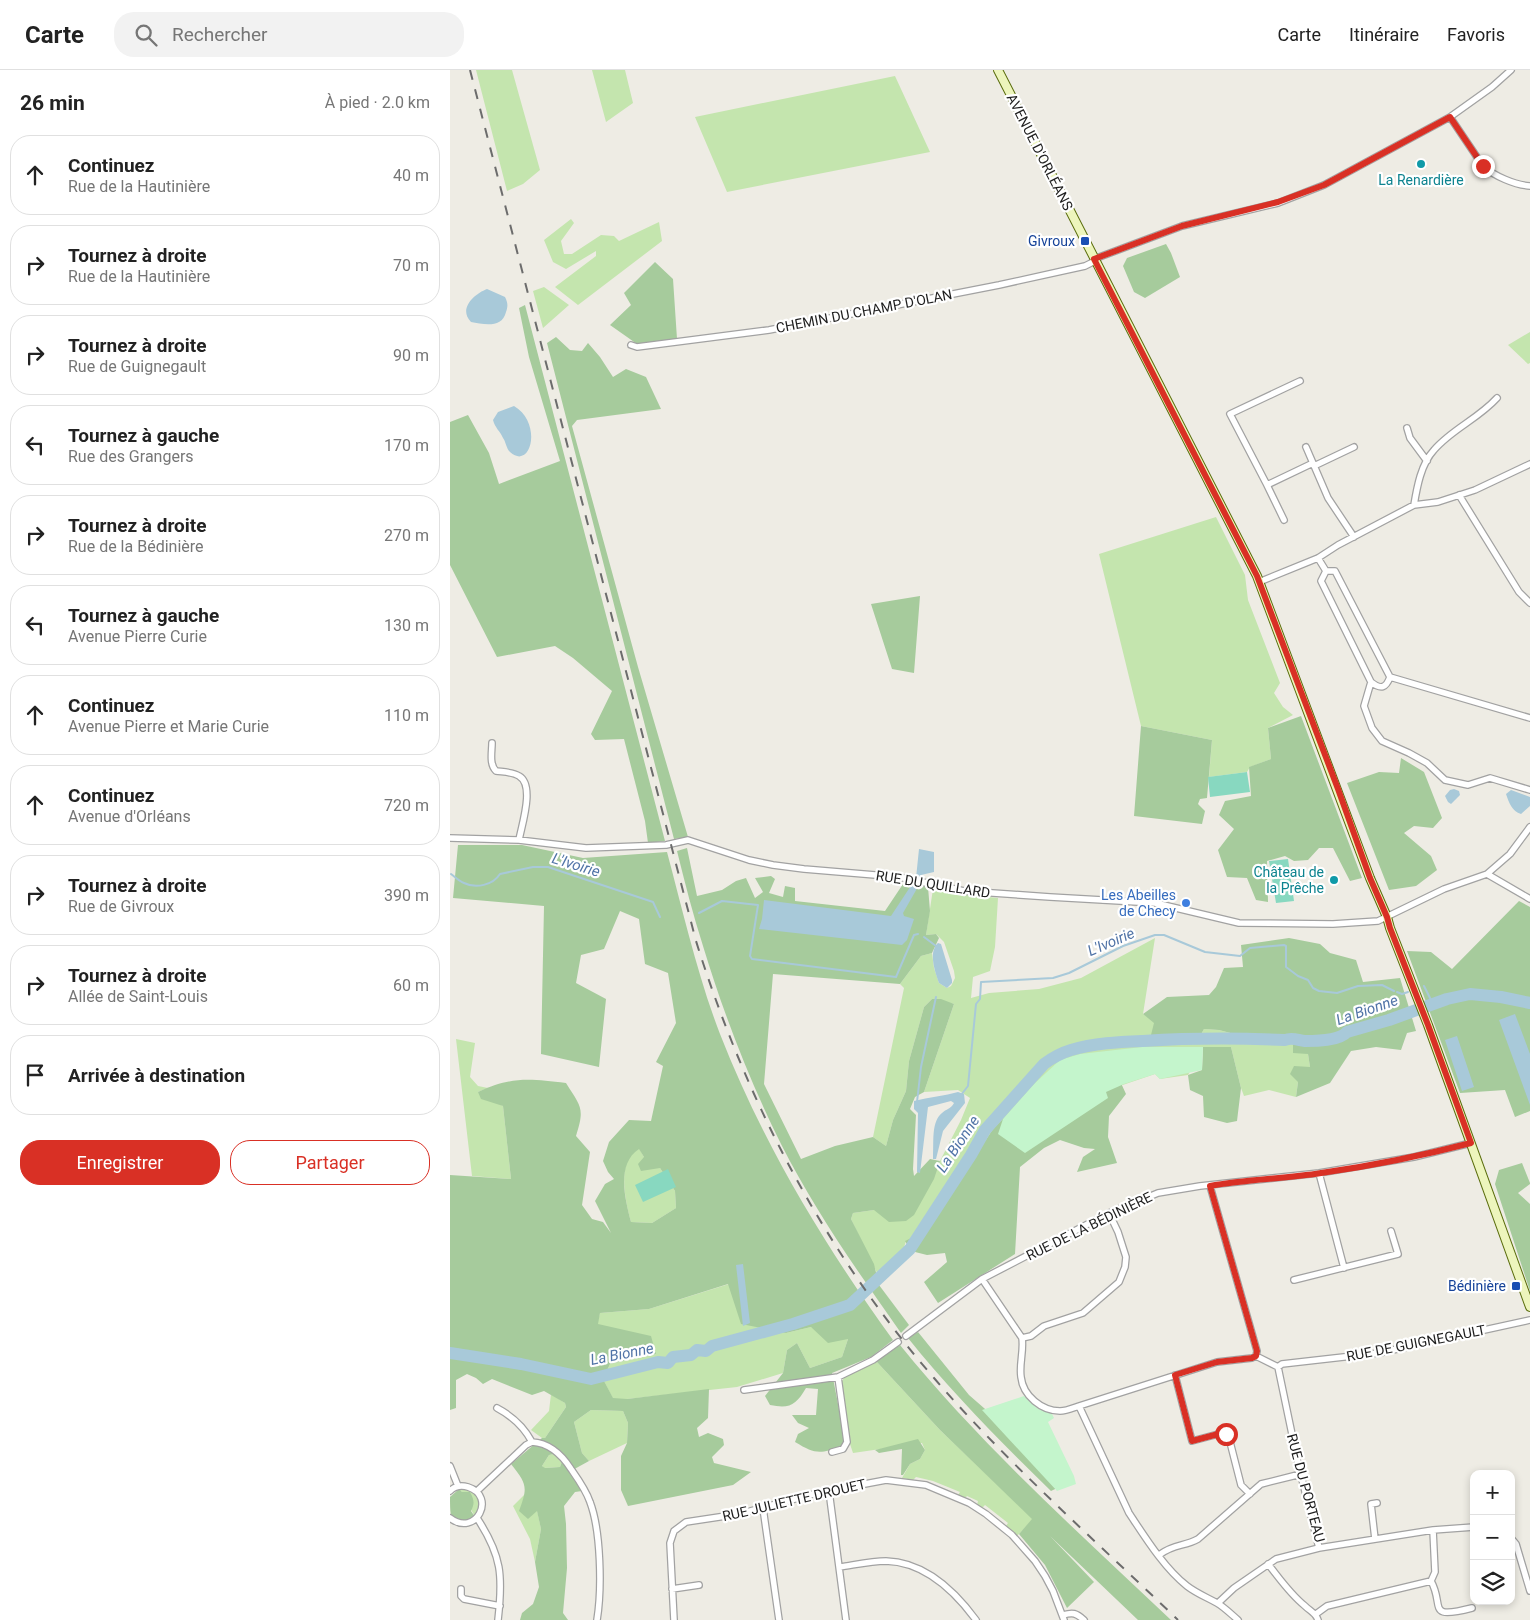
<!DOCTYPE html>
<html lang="fr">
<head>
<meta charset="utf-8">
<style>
  body { margin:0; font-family:Roboto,sans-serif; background:#f2f2f2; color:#222 }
  .controls { position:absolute; right:15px; bottom:15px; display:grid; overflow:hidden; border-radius:10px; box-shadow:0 2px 8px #0003 }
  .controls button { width:45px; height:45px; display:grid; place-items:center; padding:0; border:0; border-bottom:1px solid #e0e0e0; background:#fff; color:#222; font:25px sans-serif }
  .stop { position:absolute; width:15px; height:15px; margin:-11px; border:4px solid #d93025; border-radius:50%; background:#fff }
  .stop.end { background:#d93025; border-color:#fff; box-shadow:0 1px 5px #0008 }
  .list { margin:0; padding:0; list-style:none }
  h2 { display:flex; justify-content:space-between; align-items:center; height:65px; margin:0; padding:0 20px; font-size:21px }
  h2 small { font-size:16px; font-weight:400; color:#767676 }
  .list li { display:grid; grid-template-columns:32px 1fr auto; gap:15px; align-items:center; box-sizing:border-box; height:80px; margin:0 10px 10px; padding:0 10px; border:1px solid #e0e0e0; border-radius:20px }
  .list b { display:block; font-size:19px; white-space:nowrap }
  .list p { margin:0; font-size:16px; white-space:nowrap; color:#767676 }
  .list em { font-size:16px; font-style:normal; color:#767676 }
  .actions { display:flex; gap:10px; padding:15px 20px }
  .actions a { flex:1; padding:11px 0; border:1px solid #d93025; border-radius:20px; text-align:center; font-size:18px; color:#d93025 }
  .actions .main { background:#d93025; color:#fff }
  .icon { flex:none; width:28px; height:28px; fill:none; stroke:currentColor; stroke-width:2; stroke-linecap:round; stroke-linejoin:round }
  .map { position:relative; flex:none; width:1080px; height:1550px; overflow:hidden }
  header { display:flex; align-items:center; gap:30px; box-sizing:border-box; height:70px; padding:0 25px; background:#fff; border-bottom:1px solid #e0e0e0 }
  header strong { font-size:24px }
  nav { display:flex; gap:28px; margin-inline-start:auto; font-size:18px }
  .search { width:350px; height:45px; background:#f2f2f2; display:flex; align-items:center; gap:12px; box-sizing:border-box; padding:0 18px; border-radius:20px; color:#767676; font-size:19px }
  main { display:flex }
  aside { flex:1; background:#fff }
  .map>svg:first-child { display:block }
  .grass { fill:#c4e5ae }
  .forest { fill:#a6cb9c; fill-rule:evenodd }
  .park { fill:#c4f5cc }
  .pitch { fill:#88d8c0 }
  .water { fill:#a8c9d9 }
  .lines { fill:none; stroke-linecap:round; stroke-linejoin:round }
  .stream { stroke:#a8c9d9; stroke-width:2 }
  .river { stroke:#a8c9d9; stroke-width:12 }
  .minor-casing { stroke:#a2a2a2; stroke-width:8 }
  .secondary-casing { stroke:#5a6d0c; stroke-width:10 }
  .minor { stroke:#fff; stroke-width:5.5 }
  .secondary { stroke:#edf5bc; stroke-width:8 }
  .rail { stroke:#6c6c6c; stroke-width:2; stroke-dasharray:10 10; stroke-linecap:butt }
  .route { stroke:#d93025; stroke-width:6 }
  .culture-dot { fill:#0f9aa8; stroke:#fff; stroke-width:2 }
  .transit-dot { fill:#1a4fb4; stroke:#fff; stroke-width:2 }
  .shop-dot { fill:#3f7fe0; stroke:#fff; stroke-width:2 }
  .labels { text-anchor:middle; stroke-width:4.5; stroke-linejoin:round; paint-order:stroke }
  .street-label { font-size:14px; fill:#1e1e1e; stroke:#fff }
  .culture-label { font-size:14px; fill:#0d838f; stroke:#fff }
  .transit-label { font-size:14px; fill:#164399; stroke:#fff; text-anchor:end }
  .shop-label { font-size:14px; fill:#366cbe; stroke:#fff; text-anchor:end }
  .water-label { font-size:15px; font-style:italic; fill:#5174a7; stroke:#fff }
</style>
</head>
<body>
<header>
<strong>Carte</strong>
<div class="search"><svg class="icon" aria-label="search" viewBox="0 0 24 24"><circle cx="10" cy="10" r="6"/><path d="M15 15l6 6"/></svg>Rechercher</div>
<nav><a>Carte</a><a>Itinéraire</a><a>Favoris</a></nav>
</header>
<main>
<aside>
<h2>26 min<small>À pied · 2.0 km</small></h2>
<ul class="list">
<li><svg class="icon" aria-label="ahead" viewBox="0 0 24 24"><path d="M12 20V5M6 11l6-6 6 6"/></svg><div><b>Continuez</b><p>Rue de la Hautinière</p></div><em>40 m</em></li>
<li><svg class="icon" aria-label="right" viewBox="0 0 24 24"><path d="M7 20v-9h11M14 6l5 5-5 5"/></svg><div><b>Tournez à droite</b><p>Rue de la Hautinière</p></div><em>70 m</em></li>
<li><svg class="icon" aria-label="right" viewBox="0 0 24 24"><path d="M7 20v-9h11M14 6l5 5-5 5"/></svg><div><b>Tournez à droite</b><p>Rue de Guignegault</p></div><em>90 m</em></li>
<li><svg class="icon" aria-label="left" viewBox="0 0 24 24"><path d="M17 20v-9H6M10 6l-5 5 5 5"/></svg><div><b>Tournez à gauche</b><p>Rue des Grangers</p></div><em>170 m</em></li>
<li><svg class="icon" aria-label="right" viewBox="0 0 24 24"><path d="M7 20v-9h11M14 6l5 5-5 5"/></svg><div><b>Tournez à droite</b><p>Rue de la Bédinière</p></div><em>270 m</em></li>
<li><svg class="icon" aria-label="left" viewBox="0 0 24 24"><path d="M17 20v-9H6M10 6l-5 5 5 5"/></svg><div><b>Tournez à gauche</b><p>Avenue Pierre Curie</p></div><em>130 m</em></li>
<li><svg class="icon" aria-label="ahead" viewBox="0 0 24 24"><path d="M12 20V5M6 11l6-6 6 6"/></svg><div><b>Continuez</b><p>Avenue Pierre et Marie Curie</p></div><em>110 m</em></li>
<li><svg class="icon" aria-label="ahead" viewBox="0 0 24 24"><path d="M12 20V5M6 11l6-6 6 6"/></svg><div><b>Continuez</b><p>Avenue d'Orléans</p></div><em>720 m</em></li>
<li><svg class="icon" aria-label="right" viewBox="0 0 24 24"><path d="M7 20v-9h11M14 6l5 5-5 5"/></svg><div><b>Tournez à droite</b><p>Rue de Givroux</p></div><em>390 m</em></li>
<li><svg class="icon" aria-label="right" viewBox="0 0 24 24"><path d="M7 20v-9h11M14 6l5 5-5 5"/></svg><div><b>Tournez à droite</b><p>Allée de Saint-Louis</p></div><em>60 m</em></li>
<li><svg class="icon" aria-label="arrive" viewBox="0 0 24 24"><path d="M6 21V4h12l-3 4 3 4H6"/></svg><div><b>Arrivée à destination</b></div></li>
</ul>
<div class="actions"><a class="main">Enregistrer</a><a>Partager</a></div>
</aside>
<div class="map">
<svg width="1080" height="1550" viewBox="0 0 1080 1550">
  <rect width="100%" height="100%" fill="#eeece4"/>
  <!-- grass -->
  <path class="grass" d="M26,0H62L90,100L73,114L57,121Z
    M142,0H175L183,33L156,52Z
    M445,6L480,82L277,122L245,47Z
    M121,149L124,153L111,171L114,184H122L151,165L164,166L169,171L209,152L212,171L128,235L105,217L146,186V181L116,199L103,192L94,170Z
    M94,217L119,235L93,258L83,221Z
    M1080,262V293L1078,294L1058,275Z
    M766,447L795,505L798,530L830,613L824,623L833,637L843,645L818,658L821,689L800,697L797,702L759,707L762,670L691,656L649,484Z
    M483,819L501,823L548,828L545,877L540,901L523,907L521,928L539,923L589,919L631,908L705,868L693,944L729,967L749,968L754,959L769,960L803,969L835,968L858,984L860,997L848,1012L846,1027L819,1020L794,1026L791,1018L781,977H753L738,1005L710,1009L705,1004L543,1059L476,1162L456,1171L452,1184L429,1207L401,1149L403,1143L424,1140L488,1099L490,1091L511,1050L520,1028L508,1020L474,1022L504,934L482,929L474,937L459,991L456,1021L443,1050L436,1076L423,1067L454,918L450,914L471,886L482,883L484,898L489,913L497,918L501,916L505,908L504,901L494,872L486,864L476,865Z
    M6,969L25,973L20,1007L28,1016L38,1018L28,1022L53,1036L61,1109L22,1106Z
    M189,1078L194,1087L210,1098L225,1121L226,1138L202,1153L181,1152C176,1135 169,1101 180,1086C182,1083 186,1081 189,1078Z
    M279,1214L336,1263L361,1257L398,1269L392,1287L360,1298L347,1273L337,1280L333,1303L287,1317L177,1329H163L153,1309L160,1294L206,1284L147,1254L150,1243L199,1239Z
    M426,1291L490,1360L583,1449L567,1466L556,1456L558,1453L535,1435L532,1438L527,1435L528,1431L517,1426L515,1428L508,1425L510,1422L483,1411L466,1407L463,1410L452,1408L460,1394L470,1389L475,1380L472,1373L403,1383L400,1374L391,1313L395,1306Z
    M101,1324L115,1333L116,1337L95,1368H92L81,1360L99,1341Z
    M141,1340L173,1341L178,1353L177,1373L139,1391L132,1383L124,1352Z
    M104,1384L114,1386L110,1397L94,1398L92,1396L99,1385Z
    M13,1419C31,1420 32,1434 25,1447L12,1422L9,1420Z
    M76,1423L87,1440L91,1459L85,1492L80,1469L63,1436Z"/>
  <!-- forest -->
  <path class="forest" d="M716,174L721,183L730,207L695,228L684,222L673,196L677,188Z
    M205,192L223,209L227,269L187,274L160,255L181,235L174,223Z
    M75,235L215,771L198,773L195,751L174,669L145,670L141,664L162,621L123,588L105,576L47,587L0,495V352L18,345L39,383L49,414L110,391L79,287L69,238Z
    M106,267L120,280L132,281L138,273L150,287L163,307L176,299L196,307L211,339L127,350L122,356L188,597L238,767L224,769L97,273Z
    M470,526L464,603L442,599L421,534Z
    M851,646L912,808L900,811L883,778H869L858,790L844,791L835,786L817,791L818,832L806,830L797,808L777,807L768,780L784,759L769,745L775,731L801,726L799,697L821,689L818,658Z
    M691,656L762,670L757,728L750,729L748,734L755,741L752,754L684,746Z
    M951,688L974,702L992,748L983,758L964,756L954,763L981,786L987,800L966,816L939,820L897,713L929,702L949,703Z
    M8,775H72L133,788L217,782C233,842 248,907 270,964C313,1074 374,1175 443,1270L421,1287L382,1303L395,1370L391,1377C369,1384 365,1384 345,1372L348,1364L359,1358L348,1353L342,1345H366L368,1319L356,1318C346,1335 340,1339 320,1335L315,1326L333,1303L337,1280L347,1273L360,1298L392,1287L398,1269L378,1273L361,1257L336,1263L291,1254L278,1214L199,1239L150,1243L148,1254L201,1266L206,1284L160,1294L153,1309L163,1328L177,1329L259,1319L258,1348L247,1358L249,1367L258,1363L273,1369L274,1375L262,1387L264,1393L301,1402L283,1415L178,1436L171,1420V1386L177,1373L178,1353L173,1341L141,1340L124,1352L132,1383L139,1391L119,1402L132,1421L125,1422L114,1436L116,1454L117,1498L113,1543L118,1550H70L72,1543L83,1534L89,1517L85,1492L91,1459L87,1441L78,1449L69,1441C78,1417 77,1414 61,1394L92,1368H95L116,1337L115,1333L94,1321L82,1325L42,1309L33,1314L26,1308L17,1304L6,1310V1338L0,1340V1105L61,1109L53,1036L31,1029L28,1022C63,1006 80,1009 116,1013C131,1037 135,1038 126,1066L140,1082L132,1135L142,1149L153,1152L161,1163L145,1131L155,1114L164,1109L158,1102L153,1091L159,1072L179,1050L201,1051L213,996L206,992L226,953L218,903L195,894L189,849L170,841L154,879L131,885L126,913L156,929L149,997L91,984L94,836L3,828ZM189,1079L194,1087L188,1094L191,1101L210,1098L225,1121L226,1138L202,1153L181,1152C175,1129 166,1094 189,1079ZM104,1384L114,1386L110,1397L95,1398L92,1396L99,1385Z
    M237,778L247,826L272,820L286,811L296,808L305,828L313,822L305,808L321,806L325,809L319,823L333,827L335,816L345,818V831L435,841L455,811L478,817L480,841L476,865L486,864L489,868L482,883L471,886L450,914L323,904L314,1014L351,1089L385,1076L423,1067L436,1076L443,1050L456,1021L459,991L474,937L482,929H491L504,934L474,1022L465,1027L460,1039L466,1045L463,1099L464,1106L480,1089L490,1091L484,1109L464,1145L456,1151L439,1152L424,1140L403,1143L401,1149L424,1194L429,1215L459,1255L451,1263C408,1202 365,1141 331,1074C300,1012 273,942 253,876C243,845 235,813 227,781Z
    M1069,831L1080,837V1041L1065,1047L1055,1020L1010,1023L957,881L981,882L1002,899Z
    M839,868L870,874L880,883L906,890L913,912L950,908L966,961L957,963L951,980L926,977L901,981L880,1013L846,1027L848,1012L840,1004L844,996L860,997L858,984L843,983V974L835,968L803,969L769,960L754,959L749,968L700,969L704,953L693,944L717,927L759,925L766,917L774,898L793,897L791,875Z
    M753,977H781L791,1018L787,1051L777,1053L754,1047L753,1026L740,1020L738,1005L752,1000Z
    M670,1011L676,1024L659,1046L658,1067L667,1093L627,1102L633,1087L645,1079L634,1078L610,1070L594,1078L570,1097L565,1184L488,1233L474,1212L497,1192L495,1183L477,1185L461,1181L455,1171L476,1161L543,1059L553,1049Z
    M1072,1093L1080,1113V1114L1068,1123L1080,1134V1221L1045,1114L1049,1100Z
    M468,1262L519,1325L558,1359L624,1410L601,1421C551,1372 502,1323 458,1268Z
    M450,1275C531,1375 627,1461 721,1550H688L600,1466L644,1512L617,1538L595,1495L569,1464L582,1449L490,1360L426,1291Z
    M468,1369L475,1380L470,1389L460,1394L453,1405H451L452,1379L429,1383L425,1380Z
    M9,1419L12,1422H20C24,1430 25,1433 21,1441L25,1447C18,1451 6,1453 1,1445C0,1440 0,1433 0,1427Z"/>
  <!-- park -->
  <path class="park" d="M692,977H753L752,1000L710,1009L705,1004L674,1014L656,1022L658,1028L575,1083L548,1064L553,1049L584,1014L610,990L630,984Z
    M574,1326L587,1338L602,1344L604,1348L598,1352L624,1406L626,1414L607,1421L532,1340Z"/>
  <!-- pitch -->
  <path class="pitch" d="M797,702L800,722L760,727L758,707Z
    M838,789L844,831L826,833L819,791Z
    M218,1099L226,1117L193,1132L185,1115Z"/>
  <!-- water -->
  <path class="water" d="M37,219L55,227C58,233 58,236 56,242C52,259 33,254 21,252C8,239 24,224 37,219Z
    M64,336C93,353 81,401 60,382C56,378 56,372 53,368C50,361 45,358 43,350L48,342Z
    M1004,719L1009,721L1010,725L1001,734L998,732L995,726L1000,720Z
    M1061,720L1080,727V736L1071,744C1062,741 1059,733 1056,724Z
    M469,779L484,782V802L471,805L469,815L453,843L454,846L464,849L457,870L452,875L309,859L312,849L314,830L441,846L466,808Z
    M488,873L491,874L502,910V913L497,918L489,913C485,902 478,882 488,873Z
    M1065,944L1080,984V1035L1049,950Z
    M1007,966L1024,1017L1012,1021L995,970Z
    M508,1022L514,1024L515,1033L493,1061L486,1089H483V1085C484,1072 481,1052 492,1043C496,1039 501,1039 504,1033L501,1031L478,1037L470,1103L467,1102L468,1043L464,1039V1031C479,1027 495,1026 508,1022Z
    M293,1194L300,1253L293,1256L286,1195Z"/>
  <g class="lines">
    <!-- stream -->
    <path class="stream" d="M1,804C5,807 9,811 14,813C26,819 43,815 50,804L83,797H98L203,832L210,847
      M249,843L272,831L308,835L300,886L302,889L446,907L464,865L468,864
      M474,867L486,876
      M974,916L983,934
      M947,922L952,924L958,922
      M511,1025L518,1016L526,934L530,929L531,912L603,908L619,903L673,876L705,865H714L755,882L790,886L800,878L834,875L836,876V897L848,906L858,910L863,918L869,921L887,923L908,916L932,915L944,921
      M467,1032L471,997L486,927"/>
    <!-- river -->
    <path class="river" d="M0,1283L71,1294L141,1309L208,1292L218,1293L223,1287L241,1285L247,1280L256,1281L262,1276L343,1254L400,1235L460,1179L521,1085L535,1060L594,994C602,988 611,983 621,980C644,973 669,972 693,971C741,968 788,968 835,970C842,967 847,970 855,971C866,971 889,971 897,962L939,950L997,929L1020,924L1051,927L1080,933"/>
    <defs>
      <path id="minor" d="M1000,47L1033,96C1044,106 1065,115 1080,116
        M644,189L732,156L828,133L874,115L1000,47L1042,17L1061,0
        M181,275L187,277L319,260L549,215L635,196L645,191
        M957,358L960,368L977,391
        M856,377L878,428L904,467
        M864,396L904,377
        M817,415L780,344L850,311
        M1009,425L1069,522L1080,533
        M964,435C967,417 971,394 984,380C1002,359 1028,349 1047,328
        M834,450L817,415L863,393
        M868,488L876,501
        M876,501H885L940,607L1080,648
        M876,501L871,511L921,612C931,620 936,618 940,607
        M809,512L868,488L888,475L964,435L988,432L1025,420L1080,394
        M921,612L914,636L922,658L932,671L959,683L977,693L995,710L1018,715L1040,708L1080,720
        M42,673C42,682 39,694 46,701C53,702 63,702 69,706C85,715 72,754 69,770
        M0,768L69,770L136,778L216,775L238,770L299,790L323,795L354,799L449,807L514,821L600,827L705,833L789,853L883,854L928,851L994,819L1037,804L1060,784L1080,757
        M1037,804L1080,829
        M869,1103L894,1198
        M760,1116L807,1281L806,1286
        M532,1209L572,1268C574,1281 569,1294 571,1307C573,1326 592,1341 610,1341C616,1341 623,1338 629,1336L767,1292L802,1288L806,1286L828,1297L832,1294L929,1283L1080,1250
        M844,1210L948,1184L941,1161
        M456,1266L532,1209L659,1143L708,1123L750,1116L869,1103L964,1087L1021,1073
        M572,1268L581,1266L594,1256L633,1243L669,1212L675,1197L676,1187L668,1162L659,1143
        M828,1297L848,1393L869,1478
        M725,1305L742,1371L772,1363L776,1364L779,1368L791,1415L800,1424
        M294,1320L388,1307L423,1290L448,1272
        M629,1336L679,1443C695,1467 714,1498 737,1516C746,1523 756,1527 767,1533C774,1537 781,1544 788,1550
        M47,1338C62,1346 74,1357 82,1372C99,1373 112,1385 121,1399C128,1409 136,1420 140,1432C151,1461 152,1519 147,1550
        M382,1382L393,1379L397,1372L388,1307
        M0,1396L8,1416
        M0,1421C5,1416 11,1415 18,1417C47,1426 26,1468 0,1448
        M27,1421L76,1375L82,1372
        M379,1421L396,1550
        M313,1438L329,1550
        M27,1448C52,1486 53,1506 48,1550
        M1061,1468L1066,1474L1080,1521
        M925,1469L921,1434L927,1433
        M709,1485C725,1473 734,1477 748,1469L811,1414L851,1404
        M818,1494C830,1509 840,1524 855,1536C860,1541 866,1543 868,1550
        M390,1497C404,1495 421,1491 436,1491C475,1492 504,1520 526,1550
        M981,1511C995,1536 975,1550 1022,1538
        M11,1519V1526L14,1529L50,1536
        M222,1519L249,1515
        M768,1533L784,1518L826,1489L869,1478L983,1460L1024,1457
        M866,1544L877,1536L981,1511L985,1502L983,1460
        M613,1545C623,1542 626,1543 634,1550
        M224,1550L220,1473L224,1461L236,1452L289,1444L367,1423L436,1410L476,1415L519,1433L536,1444L562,1465L585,1491L595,1506L603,1521L614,1550"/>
      <path id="secondary" d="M548,0L807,506L920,808L937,847L940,858L978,955L1080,1237"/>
    </defs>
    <!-- minor casing -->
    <use href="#minor" class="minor-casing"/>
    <!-- secondary casing -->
    <use href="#secondary" class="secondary-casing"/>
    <!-- minor -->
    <use href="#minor" class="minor"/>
    <!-- secondary -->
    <use href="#secondary" class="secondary"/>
    <!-- rail -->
    <path class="rail" d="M20,0L246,871C296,1031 374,1181 484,1308C558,1394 646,1471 728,1550"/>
  </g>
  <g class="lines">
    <!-- route -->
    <path class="route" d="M776,1364L772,1363L742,1371L725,1305L767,1292L802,1288L806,1286L807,1281L760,1116C797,1109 834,1109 871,1103C921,1096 971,1086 1021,1073L978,955L940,858L937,847L920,808L888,719L807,506L644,189L732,156L828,132L874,115L1000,47L1033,96"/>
  </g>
  <!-- markers -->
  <g class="culture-dot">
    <circle cx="971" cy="94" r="5"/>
    <circle cx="884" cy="810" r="5"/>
  </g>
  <g class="transit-dot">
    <rect x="630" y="166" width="10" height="10" rx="2.5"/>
    <rect x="1061" y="1211" width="10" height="10" rx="2.5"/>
  </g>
  <circle class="shop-dot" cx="736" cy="833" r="5"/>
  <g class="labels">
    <!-- street labels -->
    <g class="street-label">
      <text transform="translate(590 82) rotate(63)" y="5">AVENUE D'ORLÉANS</text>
      <text transform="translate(414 241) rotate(-11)" y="5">CHEMIN DU CHAMP D'OLAN</text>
      <text transform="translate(483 814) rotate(9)" y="5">RUE DU QUILLARD</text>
      <text transform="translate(639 1156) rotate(-26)" y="5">RUE DE LA BÉDINIÈRE</text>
      <text transform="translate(966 1273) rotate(-11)" y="5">RUE DE GUIGNEGAULT</text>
      <text transform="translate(856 1418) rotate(75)" y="5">RUE DU PORTEAU</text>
      <text transform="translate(344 1430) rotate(-13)" y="5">RUE JULIETTE DROUET</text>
    </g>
    <!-- culture labels -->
    <g class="culture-label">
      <text x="971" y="115">La Renardière</text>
      <text x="874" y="807" text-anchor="end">Château de<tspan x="874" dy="16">la Prêche</tspan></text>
    </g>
    <!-- transit labels -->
    <g class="transit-label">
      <text x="625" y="176">Givroux</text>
      <text x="1056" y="1221">Bédinière</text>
    </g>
    <!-- shop labels -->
    <g class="shop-label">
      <text x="726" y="830">Les Abeilles<tspan x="726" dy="16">de Checy</tspan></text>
    </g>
    <!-- water labels -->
    <g class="water-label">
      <text transform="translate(126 795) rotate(17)" y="5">L'Ivoirie</text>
      <text transform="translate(661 872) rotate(-23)" y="5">L'Ivoirie</text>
      <text transform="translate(917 940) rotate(-19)" y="5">La Bionne</text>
      <text transform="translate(508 1074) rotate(-56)" y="5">La Bionne</text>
      <text transform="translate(172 1284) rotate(-11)" y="5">La Bionne</text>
    </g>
  </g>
</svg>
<div class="controls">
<button>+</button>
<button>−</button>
<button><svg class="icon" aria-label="layers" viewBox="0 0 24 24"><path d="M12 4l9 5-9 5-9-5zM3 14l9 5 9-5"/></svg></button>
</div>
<div class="stop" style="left:776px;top:1364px"></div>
<div class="stop end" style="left:1033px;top:96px"></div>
</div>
</main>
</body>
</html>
